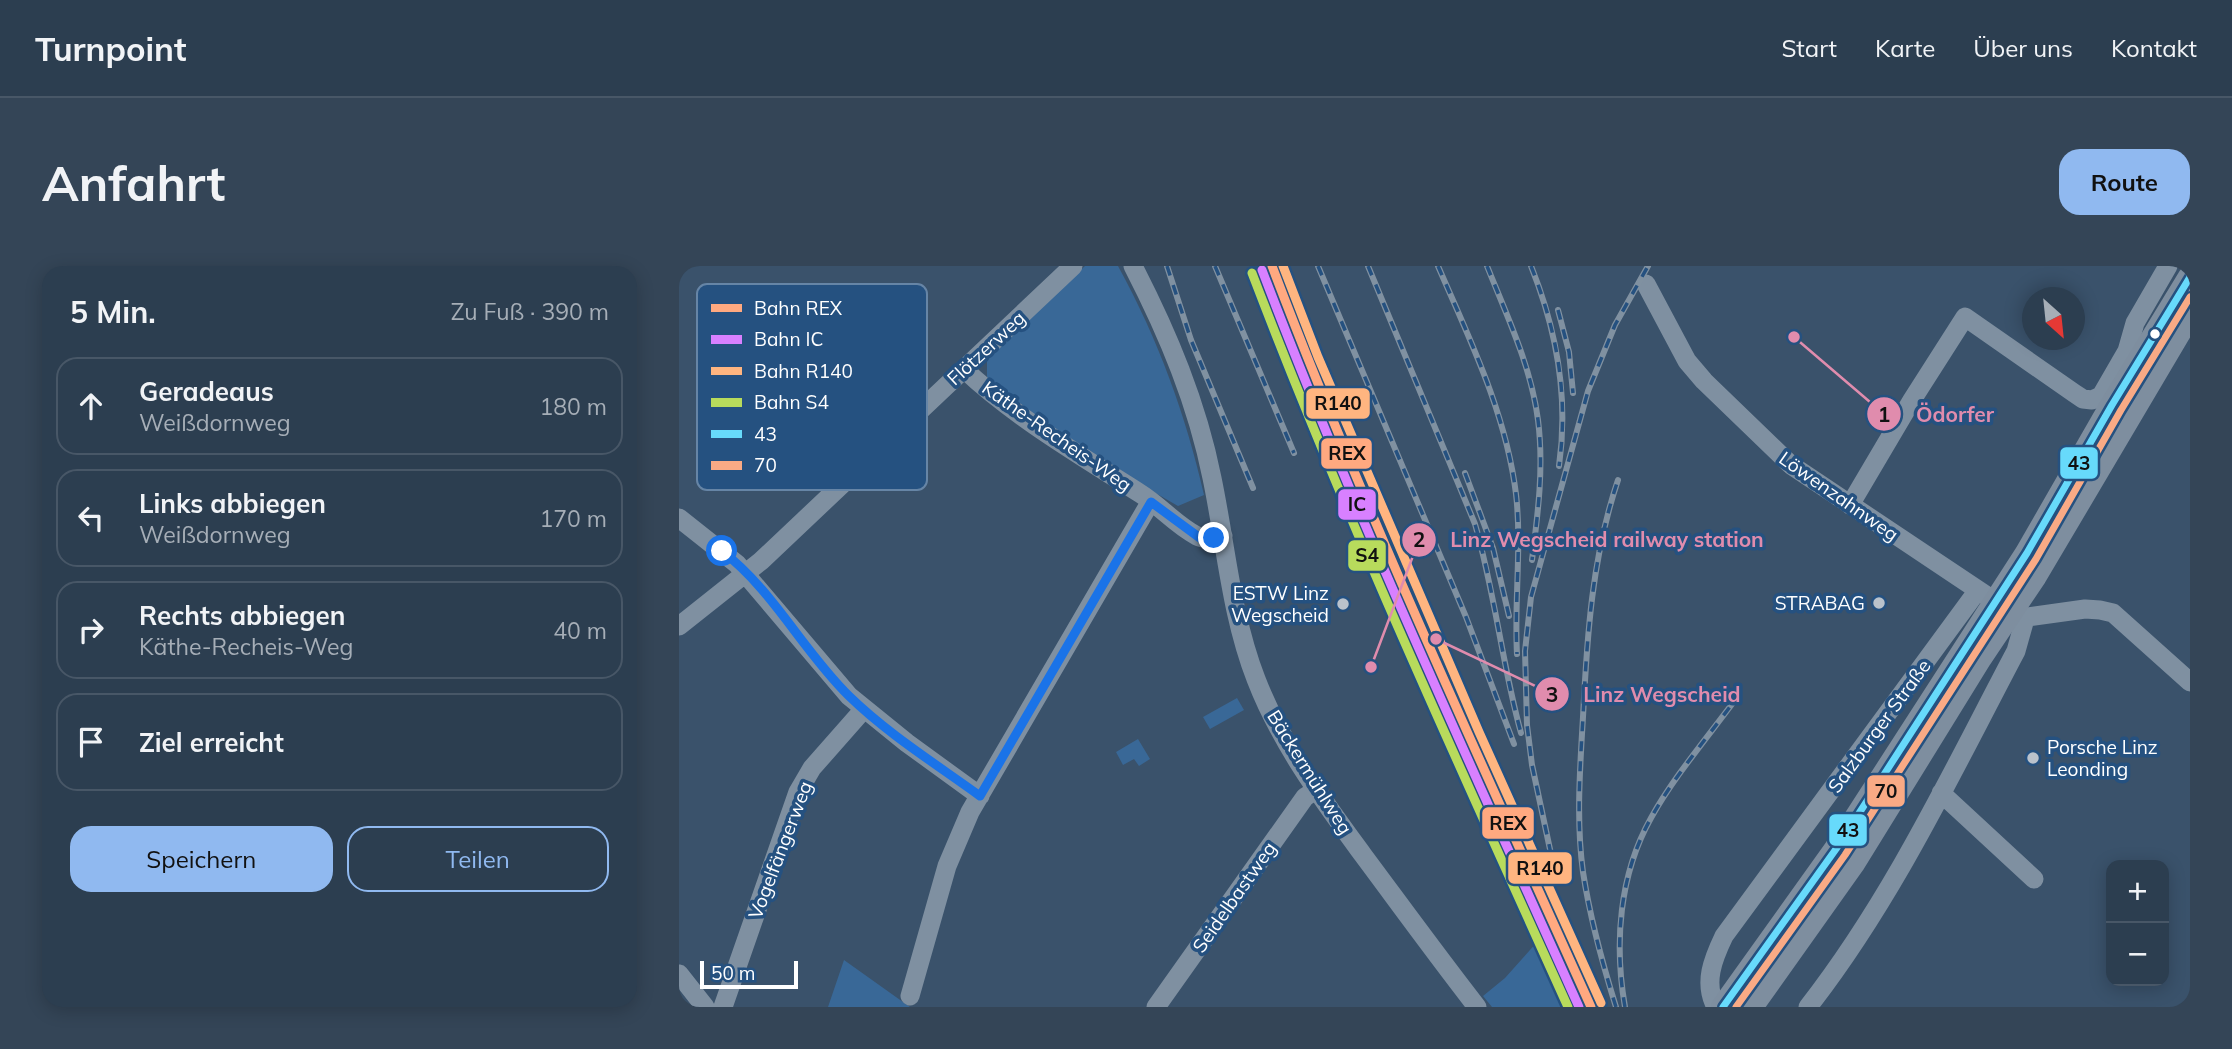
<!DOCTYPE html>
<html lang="de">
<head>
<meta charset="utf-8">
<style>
  body { margin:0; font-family:Mulish,sans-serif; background:#344557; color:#f1f3f6 }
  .controls { position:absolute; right:21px; bottom:21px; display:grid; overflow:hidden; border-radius:14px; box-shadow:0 4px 18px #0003 }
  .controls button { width:63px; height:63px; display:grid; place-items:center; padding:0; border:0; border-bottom:2px solid #485767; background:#2c3e50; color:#f1f3f6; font:35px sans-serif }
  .compass { position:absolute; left:1343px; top:21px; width:63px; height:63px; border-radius:50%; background:#2c3e50; box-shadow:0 4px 18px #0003; rotate:153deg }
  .scale { position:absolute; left:21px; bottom:18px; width:98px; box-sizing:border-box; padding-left:7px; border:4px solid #fff; border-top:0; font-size:19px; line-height:24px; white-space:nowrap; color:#fff; -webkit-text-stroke:5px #255180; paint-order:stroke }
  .stop { position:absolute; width:21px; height:21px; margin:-16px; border:5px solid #1a73e8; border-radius:50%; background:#fff }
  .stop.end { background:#1a73e8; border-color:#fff; box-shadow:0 2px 7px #0008 }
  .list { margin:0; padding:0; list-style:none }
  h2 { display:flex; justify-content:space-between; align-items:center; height:91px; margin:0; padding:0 28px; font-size:30px }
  h2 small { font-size:23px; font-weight:400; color:#a6aeb7 }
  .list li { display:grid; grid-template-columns:46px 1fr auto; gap:21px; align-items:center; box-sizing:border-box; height:98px; margin:0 14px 14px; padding:0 14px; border:2px solid #485767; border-radius:21px }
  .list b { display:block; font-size:26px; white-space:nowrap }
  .list p { margin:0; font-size:23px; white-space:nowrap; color:#a6aeb7 }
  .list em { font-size:23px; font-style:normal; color:#a6aeb7 }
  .actions { display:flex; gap:14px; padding:21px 28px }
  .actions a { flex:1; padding:16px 0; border:2px solid #90b9f0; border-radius:21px; text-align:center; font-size:24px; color:#90b9f0 }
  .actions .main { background:#90b9f0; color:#111 }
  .icon { flex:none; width:38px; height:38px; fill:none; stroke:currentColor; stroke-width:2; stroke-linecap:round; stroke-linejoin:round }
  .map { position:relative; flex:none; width:1511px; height:741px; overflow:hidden; border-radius:21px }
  header { display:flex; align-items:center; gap:42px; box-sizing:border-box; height:98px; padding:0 35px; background:#2c3e50; border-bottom:2px solid #485767 }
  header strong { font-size:33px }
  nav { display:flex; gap:38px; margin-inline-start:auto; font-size:24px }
  .intro { display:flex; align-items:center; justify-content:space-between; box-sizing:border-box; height:168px; padding:0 42px }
  h1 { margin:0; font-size:49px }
  .button { padding:18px 32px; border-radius:21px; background:#90b9f0; color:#111; font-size:24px; font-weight:700 }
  main { display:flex; gap:42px; padding:0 42px }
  aside { flex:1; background:#2c3e50; border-radius:21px; box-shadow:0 4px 18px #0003 }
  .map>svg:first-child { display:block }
  .green { fill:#396897 }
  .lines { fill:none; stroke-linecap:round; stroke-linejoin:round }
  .minor { stroke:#7f90a1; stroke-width:19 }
  .major { stroke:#7e8e9f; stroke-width:24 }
  .rail-casing { stroke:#8091a1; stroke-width:6 }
  .rail { stroke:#255180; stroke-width:3.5; stroke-dasharray:10; stroke-linecap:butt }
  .bus-1-casing { stroke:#255180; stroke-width:12 }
  .bus-2-casing { stroke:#255180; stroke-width:12 }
  .bus-1 { stroke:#67dafb; stroke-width:7 }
  .bus-2 { stroke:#f9aa85; stroke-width:7 }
  .rail-1-casing { stroke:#255180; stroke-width:14 }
  .rail-2-casing { stroke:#255180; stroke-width:14 }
  .rail-3-casing { stroke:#255180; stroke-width:14 }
  .rail-4-casing { stroke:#255180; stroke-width:14 }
  .rail-1 { stroke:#ffa980; stroke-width:9 }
  .rail-2 { stroke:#d880ff; stroke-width:9 }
  .rail-3 { stroke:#ffb580; stroke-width:9 }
  .rail-4 { stroke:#b8db5c; stroke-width:9 }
  .route { stroke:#1a73e8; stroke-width:9 }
  .bus-dot { fill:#fff; stroke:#255180; stroke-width:2.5 }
  .poi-dot { fill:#bac2cb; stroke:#255180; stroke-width:2.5 }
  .labels { text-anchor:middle; stroke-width:7; stroke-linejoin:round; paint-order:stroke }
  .street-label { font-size:19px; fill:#fff; stroke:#255180 }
  .poi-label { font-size:19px; fill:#fff; stroke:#255180; text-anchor:end }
  .key { fill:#255180; stroke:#6685a6; stroke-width:2 }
  .key-label { font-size:19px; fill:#fff }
  .leader { fill:none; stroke:#e08cad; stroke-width:2.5 }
  .callout-dot { fill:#e08cad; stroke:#255180; stroke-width:2.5 }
  .mark-label { font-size:21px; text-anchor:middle; font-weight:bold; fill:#111 }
  .callout-label { font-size:21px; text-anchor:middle; font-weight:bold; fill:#e08cad; stroke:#255180; stroke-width:7; stroke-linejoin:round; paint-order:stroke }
  .line-badge { stroke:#255180; stroke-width:2.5 }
  .pale-badge-label { font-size:19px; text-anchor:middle; font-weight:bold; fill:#111 }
</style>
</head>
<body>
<header>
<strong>Turnpoint</strong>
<nav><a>Start</a><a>Karte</a><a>Über uns</a><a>Kontakt</a></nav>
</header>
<div class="intro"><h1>Anfahrt</h1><a class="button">Route</a></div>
<main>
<aside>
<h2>5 Min.<small>Zu Fuß · 390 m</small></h2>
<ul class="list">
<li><svg class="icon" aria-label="ahead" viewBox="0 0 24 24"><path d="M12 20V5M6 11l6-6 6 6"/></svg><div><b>Geradeaus</b><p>Weißdornweg</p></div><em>180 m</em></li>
<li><svg class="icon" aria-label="left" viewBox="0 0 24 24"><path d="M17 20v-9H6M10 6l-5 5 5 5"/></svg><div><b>Links abbiegen</b><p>Weißdornweg</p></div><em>170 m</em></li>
<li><svg class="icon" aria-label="right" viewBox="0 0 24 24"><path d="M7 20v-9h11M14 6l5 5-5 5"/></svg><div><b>Rechts abbiegen</b><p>Käthe-Recheis-Weg</p></div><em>40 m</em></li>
<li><svg class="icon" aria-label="arrive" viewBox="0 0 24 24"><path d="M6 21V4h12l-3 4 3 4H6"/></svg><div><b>Ziel erreicht</b></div></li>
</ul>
<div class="actions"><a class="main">Speichern</a><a>Teilen</a></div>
</aside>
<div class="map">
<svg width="1511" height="741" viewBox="0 0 1511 741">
  <rect width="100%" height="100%" fill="#3a526b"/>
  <!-- green -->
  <path class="green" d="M406,0H439C479,73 507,149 525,229L499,240C433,202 366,161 308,111V92Z
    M558,432L565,444L531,463L524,451Z
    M459,473L471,493L460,500L455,493L444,499L437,486Z
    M866,667L903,741H813L804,730L826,712Z
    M165,694L231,741H149Z"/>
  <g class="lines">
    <!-- minor -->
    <path class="minor" d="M454,0C489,68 518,137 533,212C547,279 552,349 577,413C602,478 643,533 684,589C722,640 759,691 798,741
      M967,18L1008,95L1025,115L1112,199L1341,352L1406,343L1421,344L1434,347L1511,416
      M285,103C334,150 404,191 462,228C481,240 497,259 518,270C526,274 535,272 544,270
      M1171,239L1233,134L1286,51L1395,127L1404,133L1413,134L1422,130L1448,85L1456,57L1489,0
      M0,252L58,298L170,430L228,477L301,530
      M0,360L82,295L394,0
      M1262,527L1355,613
      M0,708L26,741
      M231,730L268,600L291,546L472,235
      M44,741L119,526L133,502L185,443
      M477,741L626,531L637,524
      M1037,741C1024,717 1034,693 1045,670L1299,324
      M1129,741C1214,632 1273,506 1337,385L1346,353"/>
    <!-- major -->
    <path class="major" d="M1044,741L1157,583L1348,287L1433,139L1511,11
      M1072,741L1175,596L1301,392L1356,310L1511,48"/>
    <defs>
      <path id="rail" d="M488,0L512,74L574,222
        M536,0L615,187
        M639,0L787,351L835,478
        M689,0L796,258C816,327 823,398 842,467
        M759,0C791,74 827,147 837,228C843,281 835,335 838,388
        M808,0C828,50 852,100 859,154C865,201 859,247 853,294
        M852,0C878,65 890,130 880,200
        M879,44L890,86L894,127
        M786,207L814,282L830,350
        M872,588L853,499L848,459L846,385L852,331L909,125L936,59L969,0
        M937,741C923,696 911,652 904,606C897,555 901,502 904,451C908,370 913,291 939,214
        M946,741C935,678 940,609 972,552C994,512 1028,472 1056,434"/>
    </defs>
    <!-- rail casing -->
    <use href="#rail" class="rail-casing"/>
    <!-- rail -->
    <use href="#rail" class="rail"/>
    <defs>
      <path id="bus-1" d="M1044,741L1157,583L1348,287L1433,139L1511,11"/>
      <path id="bus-2" d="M1057,741L1166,589L1357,293L1442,144L1511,31"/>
    </defs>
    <!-- bus-1 casing -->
    <use href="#bus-1" class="bus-1-casing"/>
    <!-- bus-2 casing -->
    <use href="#bus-2" class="bus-2-casing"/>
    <!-- bus-1 -->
    <use href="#bus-1" class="bus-1"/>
    <!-- bus-2 -->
    <use href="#bus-2" class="bus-2"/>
    <defs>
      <path id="rail-1" d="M593,0C688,251 802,496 912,741"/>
      <path id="rail-2" d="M583,4C678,254 791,497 900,741"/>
      <path id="rail-3" d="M604,0L639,91L800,466L922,737"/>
      <path id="rail-4" d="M573,7C668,256 780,499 889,741"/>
    </defs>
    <!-- rail-1 casing -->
    <use href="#rail-1" class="rail-1-casing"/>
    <!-- rail-2 casing -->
    <use href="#rail-2" class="rail-2-casing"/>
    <!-- rail-3 casing -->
    <use href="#rail-3" class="rail-3-casing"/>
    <!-- rail-4 casing -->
    <use href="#rail-4" class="rail-4-casing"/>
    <!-- rail-1 -->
    <use href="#rail-1" class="rail-1"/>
    <!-- rail-2 -->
    <use href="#rail-2" class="rail-2"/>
    <!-- rail-3 -->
    <use href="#rail-3" class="rail-3"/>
    <!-- rail-4 -->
    <use href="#rail-4" class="rail-4"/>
  </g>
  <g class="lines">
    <!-- route -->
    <path class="route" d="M43,285C94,324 124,385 170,430C209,468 257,498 301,530L472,236L521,272H535"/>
  </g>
  <!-- markers -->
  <circle class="bus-dot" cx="1476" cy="68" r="6"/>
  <g class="poi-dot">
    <circle cx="1200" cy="337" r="7"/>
    <circle cx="664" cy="338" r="7"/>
    <circle cx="1354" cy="492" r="7"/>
  </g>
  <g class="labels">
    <!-- street labels -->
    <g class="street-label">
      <text transform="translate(307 82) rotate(-43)" y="7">Flötzerweg</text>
      <text transform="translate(378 170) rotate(35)" y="7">Käthe-Recheis-Weg</text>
      <text transform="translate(1160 230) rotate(35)" y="7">Löwenzahnweg</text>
      <text transform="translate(1200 460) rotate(-54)" y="7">Salzburger Straße</text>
      <text transform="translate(631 506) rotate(58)" y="7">Bäckermühlweg</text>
      <text transform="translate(101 584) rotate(-69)" y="7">Vogelfängerweg</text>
      <text transform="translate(555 631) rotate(-55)" y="7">Seidelbastweg</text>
    </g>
    <!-- poi labels -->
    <g class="poi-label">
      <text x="650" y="334">ESTW Linz<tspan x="650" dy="22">Wegscheid</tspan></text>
      <text x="1186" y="344">STRABAG</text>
      <text x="1368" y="488" text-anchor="start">Porsche Linz<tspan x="1368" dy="22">Leonding</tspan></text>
    </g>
  </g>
  <!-- legend -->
  <rect x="18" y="18" width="230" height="206" rx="10" class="key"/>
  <rect x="32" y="38" width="31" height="8" fill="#ffa980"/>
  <rect x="32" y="69" width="31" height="9" fill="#d880ff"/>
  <rect x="32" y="101" width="31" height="8" fill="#ffb580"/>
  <rect x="32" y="132" width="31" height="9" fill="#b8db5c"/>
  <rect x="32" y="164" width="31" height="8" fill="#67dafb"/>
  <rect x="32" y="195" width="31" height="9" fill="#f9aa85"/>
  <g class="key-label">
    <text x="75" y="49">Bahn REX</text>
    <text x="75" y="80">Bahn IC</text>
    <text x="75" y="112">Bahn R140</text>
    <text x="75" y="143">Bahn S4</text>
    <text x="75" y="175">43</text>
    <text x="75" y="206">70</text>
  </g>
  <!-- callouts -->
  <path class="leader" d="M1115 71L1205 148M692 401L740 274M757 373L873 428"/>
  <g class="callout-dot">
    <circle cx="1115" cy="71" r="7"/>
    <circle cx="692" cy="401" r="7"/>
    <circle cx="757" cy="373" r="7"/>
    <circle cx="1205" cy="148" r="18"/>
    <circle cx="740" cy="274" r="18"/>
    <circle cx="873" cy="428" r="18"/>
  </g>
  <g class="mark-label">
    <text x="1205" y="156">1</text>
    <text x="740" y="281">2</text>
    <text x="873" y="436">3</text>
  </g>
  <g class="callout-label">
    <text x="1276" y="156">Ödorfer</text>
    <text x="928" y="281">Linz Wegscheid railway station</text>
    <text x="983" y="436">Linz Wegscheid</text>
  </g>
  <g class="line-badge">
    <rect x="626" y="121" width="66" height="33" rx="7" fill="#ffb580"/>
    <rect x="641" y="171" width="53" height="33" rx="7" fill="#ffa980"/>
    <rect x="1380" y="180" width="40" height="34" rx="7" fill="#67dafb"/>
    <rect x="658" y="222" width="40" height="33" rx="7" fill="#d880ff"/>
    <rect x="668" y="273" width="40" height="33" rx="7" fill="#b8db5c"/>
    <rect x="1187" y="508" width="40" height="34" rx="7" fill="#f9aa85"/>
    <rect x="802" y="540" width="54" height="34" rx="7" fill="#ffa980"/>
    <rect x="1149" y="547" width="40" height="34" rx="7" fill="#67dafb"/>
    <rect x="828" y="585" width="66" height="34" rx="7" fill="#ffb580"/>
  </g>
  <g class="pale-badge-label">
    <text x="659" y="144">R140</text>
    <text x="668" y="194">REX</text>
    <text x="1400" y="204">43</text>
    <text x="678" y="245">IC</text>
    <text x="688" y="296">S4</text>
    <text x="1207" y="532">70</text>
    <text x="829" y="564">REX</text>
    <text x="1169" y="571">43</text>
    <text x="861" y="609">R140</text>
  </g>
</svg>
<div class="controls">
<button>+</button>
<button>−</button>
</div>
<svg class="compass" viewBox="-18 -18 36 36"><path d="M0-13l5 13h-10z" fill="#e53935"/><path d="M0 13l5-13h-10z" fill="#a6aeb7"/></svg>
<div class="scale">50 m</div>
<div class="stop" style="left:43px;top:285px"></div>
<div class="stop end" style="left:535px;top:272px"></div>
</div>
</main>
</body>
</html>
